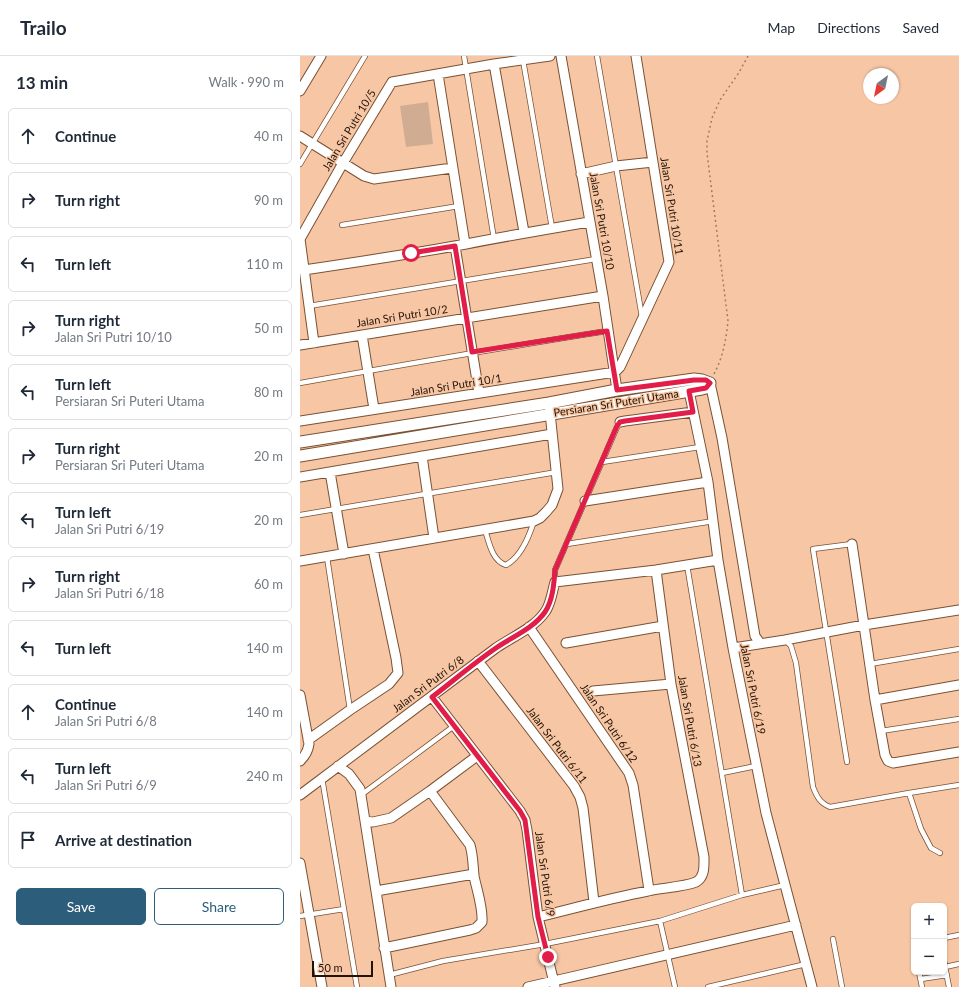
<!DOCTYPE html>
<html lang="en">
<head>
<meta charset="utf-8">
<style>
  body { margin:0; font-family:Lato,sans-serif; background:#f6f6f7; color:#1f2937 }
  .controls { position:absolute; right:12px; bottom:12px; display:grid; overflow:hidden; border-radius:6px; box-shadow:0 1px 3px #0004 }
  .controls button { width:36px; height:36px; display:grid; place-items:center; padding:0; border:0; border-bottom:1px solid #e0e1e3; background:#fff; color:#1f2937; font:20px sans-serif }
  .compass { position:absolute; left:563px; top:12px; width:36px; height:36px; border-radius:50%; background:#fff; box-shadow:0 1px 3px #0004; rotate:213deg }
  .scale { position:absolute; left:12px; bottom:10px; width:61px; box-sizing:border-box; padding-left:4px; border:2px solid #231206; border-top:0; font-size:11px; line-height:14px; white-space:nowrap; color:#231206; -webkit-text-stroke:3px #f7c7a5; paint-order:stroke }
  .stop { position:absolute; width:12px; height:12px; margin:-9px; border:3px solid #e11d48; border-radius:50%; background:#fff }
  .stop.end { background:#e11d48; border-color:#fff; box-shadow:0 1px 4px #0008 }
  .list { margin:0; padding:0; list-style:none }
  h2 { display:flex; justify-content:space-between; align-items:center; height:52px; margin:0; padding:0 16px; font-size:17px }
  h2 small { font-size:13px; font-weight:400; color:#747a83 }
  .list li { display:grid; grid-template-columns:26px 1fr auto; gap:12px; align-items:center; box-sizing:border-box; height:56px; margin:0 8px 8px; padding:0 8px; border:1px solid #e0e1e3; border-radius:6px }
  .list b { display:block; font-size:15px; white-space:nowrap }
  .list p { margin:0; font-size:13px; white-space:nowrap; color:#747a83 }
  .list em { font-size:13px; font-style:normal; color:#747a83 }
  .actions { display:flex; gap:8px; padding:12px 16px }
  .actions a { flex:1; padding:9px 0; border:1px solid #2c5e7b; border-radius:6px; text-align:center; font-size:14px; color:#2c5e7b }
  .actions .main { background:#2c5e7b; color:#fff }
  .icon { flex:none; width:22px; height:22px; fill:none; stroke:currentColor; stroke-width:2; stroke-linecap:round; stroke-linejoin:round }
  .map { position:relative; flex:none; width:659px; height:931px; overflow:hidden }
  header { display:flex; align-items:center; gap:24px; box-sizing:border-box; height:56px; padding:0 20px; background:#fff; border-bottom:1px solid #e0e1e3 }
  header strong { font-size:19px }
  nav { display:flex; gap:22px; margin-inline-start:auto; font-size:14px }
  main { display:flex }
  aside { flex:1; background:#fff }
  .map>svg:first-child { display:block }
  .green { fill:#d0ac93 }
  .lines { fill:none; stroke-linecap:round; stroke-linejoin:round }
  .service-casing { stroke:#7a5133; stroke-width:6 }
  .minor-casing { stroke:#7a5133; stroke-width:11 }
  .tertiary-casing { stroke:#7a5133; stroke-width:13 }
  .path { stroke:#a17d64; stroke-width:1.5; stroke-dasharray:2 3; stroke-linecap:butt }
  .service { stroke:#fff; stroke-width:4.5 }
  .minor { stroke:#fff; stroke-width:9 }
  .tertiary { stroke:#fff; stroke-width:11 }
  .route { stroke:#e11d48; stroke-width:5 }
  .labels { text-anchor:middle; stroke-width:3; stroke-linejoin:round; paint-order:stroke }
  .street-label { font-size:11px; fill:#231206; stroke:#f7c7a5 }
</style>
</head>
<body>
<header>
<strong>Trailo</strong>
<nav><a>Map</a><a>Directions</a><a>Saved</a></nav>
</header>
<main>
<aside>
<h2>13 min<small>Walk · 990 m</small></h2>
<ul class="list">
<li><svg class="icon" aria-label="ahead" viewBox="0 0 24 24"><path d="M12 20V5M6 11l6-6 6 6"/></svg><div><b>Continue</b></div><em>40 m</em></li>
<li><svg class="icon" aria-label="right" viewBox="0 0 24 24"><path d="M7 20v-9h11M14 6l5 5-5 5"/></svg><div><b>Turn right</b></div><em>90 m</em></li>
<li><svg class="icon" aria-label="left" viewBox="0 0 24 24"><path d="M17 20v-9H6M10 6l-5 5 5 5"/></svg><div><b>Turn left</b></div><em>110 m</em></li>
<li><svg class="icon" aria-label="right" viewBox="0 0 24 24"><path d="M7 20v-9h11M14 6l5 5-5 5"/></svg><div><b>Turn right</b><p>Jalan Sri Putri 10/10</p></div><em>50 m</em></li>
<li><svg class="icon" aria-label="left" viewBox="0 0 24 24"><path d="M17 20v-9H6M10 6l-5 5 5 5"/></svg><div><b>Turn left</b><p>Persiaran Sri Puteri Utama</p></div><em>80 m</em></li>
<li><svg class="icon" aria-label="right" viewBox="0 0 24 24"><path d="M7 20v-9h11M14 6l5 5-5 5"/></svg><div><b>Turn right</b><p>Persiaran Sri Puteri Utama</p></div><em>20 m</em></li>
<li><svg class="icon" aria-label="left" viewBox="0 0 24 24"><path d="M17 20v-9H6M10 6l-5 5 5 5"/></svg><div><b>Turn left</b><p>Jalan Sri Putri 6/19</p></div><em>20 m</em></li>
<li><svg class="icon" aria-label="right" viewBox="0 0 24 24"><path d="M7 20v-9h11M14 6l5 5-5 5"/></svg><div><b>Turn right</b><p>Jalan Sri Putri 6/18</p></div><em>60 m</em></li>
<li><svg class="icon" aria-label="left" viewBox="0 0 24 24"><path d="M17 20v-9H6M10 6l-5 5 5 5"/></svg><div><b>Turn left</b></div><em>140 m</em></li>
<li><svg class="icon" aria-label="ahead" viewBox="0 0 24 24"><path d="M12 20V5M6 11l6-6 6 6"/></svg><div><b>Continue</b><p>Jalan Sri Putri 6/8</p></div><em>140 m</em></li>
<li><svg class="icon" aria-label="left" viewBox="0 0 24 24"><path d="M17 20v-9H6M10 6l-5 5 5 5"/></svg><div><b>Turn left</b><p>Jalan Sri Putri 6/9</p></div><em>240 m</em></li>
<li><svg class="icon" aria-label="arrive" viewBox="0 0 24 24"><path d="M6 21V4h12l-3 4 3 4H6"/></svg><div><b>Arrive at destination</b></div></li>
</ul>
<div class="actions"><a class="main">Save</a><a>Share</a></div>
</aside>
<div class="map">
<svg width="659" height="931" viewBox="0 0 659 931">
  <rect width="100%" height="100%" fill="#f7c7a5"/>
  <!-- green -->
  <path class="green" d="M128,46L133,88L106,91L100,50Z"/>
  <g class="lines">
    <defs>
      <path id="service" d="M164,0L194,183
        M297,0L342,261
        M223,4L252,172
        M0,108L65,0
        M42,169L159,150
        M9,250L296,203
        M0,327C102,309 205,291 307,275
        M302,406L400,391
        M0,459L257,416
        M185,474C189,486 192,505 206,509C221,501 229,481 234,465
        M267,488L414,465
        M27,501L50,654
        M387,509L442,839
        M255,526V514L317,371L320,366
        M485,584L491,590L496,607L513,731C517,741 520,747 530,751L609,737L621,773L631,792L640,797
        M570,608L659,593
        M581,675L659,663
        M547,706L513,493L552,488
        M422,717L456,710
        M22,722L57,931
        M609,737L659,729
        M61,739L154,670
        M0,860L44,853
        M360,865L375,931
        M644,882L659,879
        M533,883L542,931
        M614,891V893
        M644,905L649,931
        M645,911L659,908
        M619,916L622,931
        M89,919L143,905L245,888L360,865L442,839L485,829
        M621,923L647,919
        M408,931L506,908"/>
      <path id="minor" d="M261,0L303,240L317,334
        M194,8L224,176
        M138,18L165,188
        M0,35L21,0
        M0,80L64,120L74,123L152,112
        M281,118L316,110L353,106
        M155,190L179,337
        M4,214C58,206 112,198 166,188C207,180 248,173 289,166
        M62,279L74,353
        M14,287L0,183L43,107L92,26L194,8L250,0
        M0,289L303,240
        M410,327L422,382L455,580L460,587
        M389,335L408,426L418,504L433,592L466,757L512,931
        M0,365L315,316L320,311L369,206L336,0
        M320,366L325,365L393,356
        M122,400L134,482
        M30,416L44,498
        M0,421L252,378
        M285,445L408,426
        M552,488L575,644L585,699L588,705L593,707L659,696
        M0,505L234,465L240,462L246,456L252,449L258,433L249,347
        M229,571L329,717L333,729L349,834
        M266,587L363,570
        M433,592L485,584L564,569L659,554
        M178,605L274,730L280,741L283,752L294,846
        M293,635L371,628
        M0,639L9,688C8,696 5,700 0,705
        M132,641L220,755L225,764L227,774L238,861L255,931
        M575,644L659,629
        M8,684L50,654L89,628L98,617L96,602L73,493
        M38,710L49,718L60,733L91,931
        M0,739L196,592C212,581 234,572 245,556C251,548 252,536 255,526L356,514L418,504
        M65,765L73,766L91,762L130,735L177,700
        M0,807L22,931
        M76,835L174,818
        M238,861C275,852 311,842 348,835C361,832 384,831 396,826C405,821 404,810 404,801L371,628L356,514
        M84,892L170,874L176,872L182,866C183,851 177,835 174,820C173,809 173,799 170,789L130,735
        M228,931L496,869"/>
      <path id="tertiary" d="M0,386L249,347L317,334L394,323L402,324L410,327L406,332L402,333L0,400"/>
    </defs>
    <!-- service casing -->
    <use href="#service" class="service-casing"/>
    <!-- minor casing -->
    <use href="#minor" class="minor-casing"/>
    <!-- tertiary casing -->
    <use href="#tertiary" class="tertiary-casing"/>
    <!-- path -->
    <path class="path" d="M414,318C423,301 426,284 428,265L407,97V85L412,62L420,44L438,18L448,0"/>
    <!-- service -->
    <use href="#service" class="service"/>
    <!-- minor -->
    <use href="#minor" class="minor"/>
    <!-- tertiary -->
    <use href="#tertiary" class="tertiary"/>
  </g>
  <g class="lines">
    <!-- route -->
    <path class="route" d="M111,197L155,190L172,296L307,275L317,334L394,324H406L410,327L406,332L389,335L393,356L325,365L320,366L317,370L255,514C254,527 253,544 245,556C234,572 212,581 196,592C174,607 153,625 132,641L220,755L225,764L238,861L248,901"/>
  </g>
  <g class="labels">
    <!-- street labels -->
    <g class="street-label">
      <text transform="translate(49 74) rotate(-59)" y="4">Jalan Sri Putri 10/5</text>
      <text transform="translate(372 150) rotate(81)" y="4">Jalan Sri Putri 10/11</text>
      <text transform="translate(302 165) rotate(80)" y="4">Jalan Sri Putri 10/10</text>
      <text transform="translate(102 260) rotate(-9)" y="4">Jalan Sri Putri 10/2</text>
      <text transform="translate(156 329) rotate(-9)" y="4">Jalan Sri Putri 10/1</text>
      <text transform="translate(316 347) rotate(-9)" y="4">Persiaran Sri Puteri Utama</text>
      <text transform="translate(128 628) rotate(-37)" y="4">Jalan Sri Putri 6/8</text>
      <text transform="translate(453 633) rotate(79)" y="4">Jalan Sri Putri 6/19</text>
      <text transform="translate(390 665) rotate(80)" y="4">Jalan Sri Putri 6/13</text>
      <text transform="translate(309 667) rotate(56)" y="4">Jalan Sri Putri 6/12</text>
      <text transform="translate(257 689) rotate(53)" y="4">Jalan Sri Putri 6/11</text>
      <text transform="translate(245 818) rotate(82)" y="4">Jalan Sri Putri 6/9</text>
    </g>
  </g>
</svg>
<div class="controls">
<button>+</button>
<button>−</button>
</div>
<svg class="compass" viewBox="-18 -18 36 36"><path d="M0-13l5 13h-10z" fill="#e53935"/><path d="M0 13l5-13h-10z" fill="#747a83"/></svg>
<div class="scale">50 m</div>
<div class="stop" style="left:111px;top:197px"></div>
<div class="stop end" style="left:248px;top:901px"></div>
</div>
</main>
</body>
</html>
